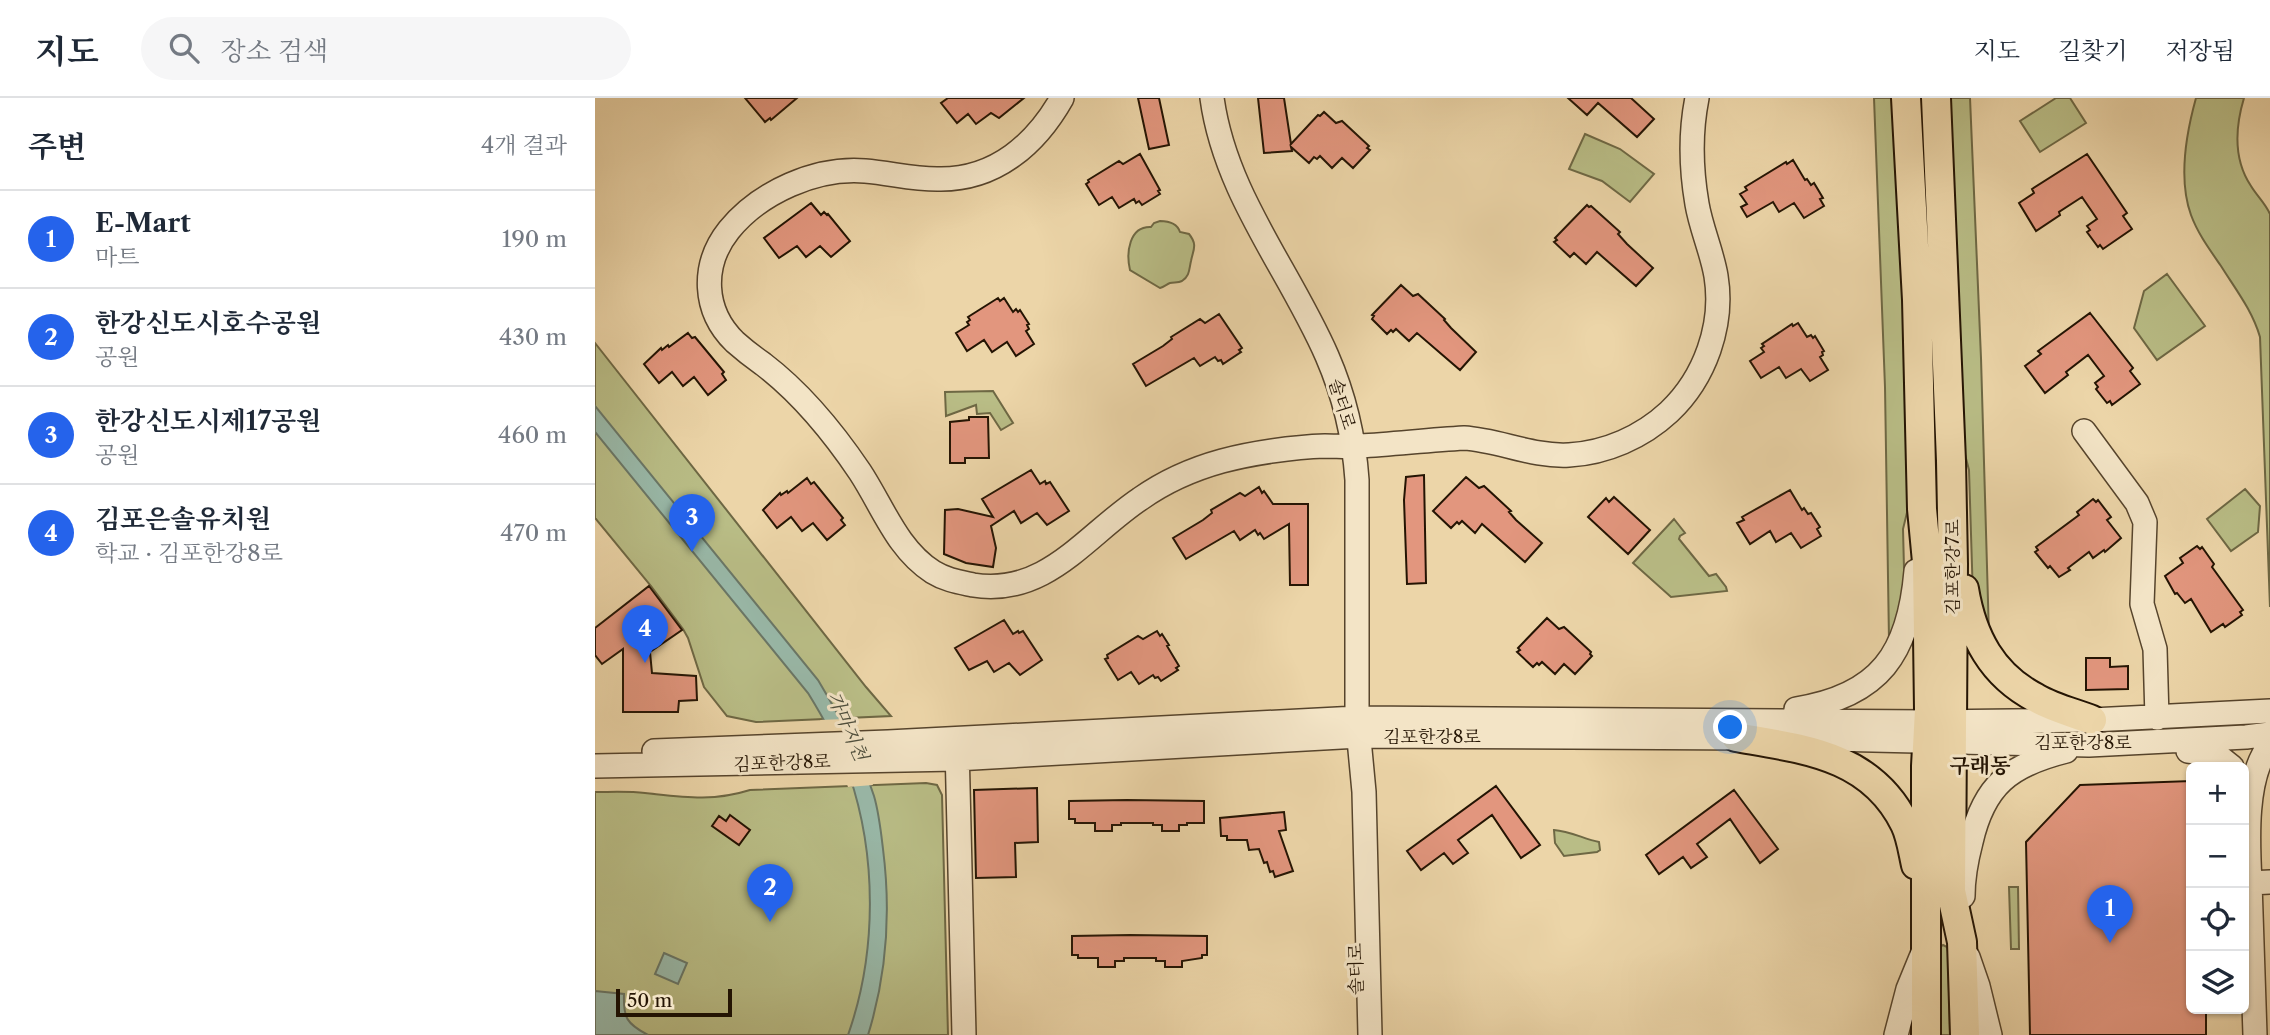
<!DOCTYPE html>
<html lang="ko">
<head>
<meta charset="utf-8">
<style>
  body { margin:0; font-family:"Libre Caslon Text","Noto Serif KR",serif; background:#f6f6f7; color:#1f2937 }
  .controls { position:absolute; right:21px; bottom:21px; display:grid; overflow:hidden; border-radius:10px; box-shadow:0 2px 5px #0004 }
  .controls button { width:63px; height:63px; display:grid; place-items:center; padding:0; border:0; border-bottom:2px solid #e0e1e3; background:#fff; color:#1f2937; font:35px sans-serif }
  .scale { position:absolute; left:21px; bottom:18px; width:116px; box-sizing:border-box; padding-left:7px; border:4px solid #241403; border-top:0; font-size:19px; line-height:24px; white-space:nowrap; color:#241403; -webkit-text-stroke:5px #f3e4c6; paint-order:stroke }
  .you { position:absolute; left:1136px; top:630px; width:24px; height:24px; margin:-18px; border:5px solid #fff; border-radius:50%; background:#1a73e8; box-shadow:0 0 0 10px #1a73e833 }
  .badge { display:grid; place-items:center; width:46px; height:46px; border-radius:50%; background:#2563eb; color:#fff; font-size:23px; font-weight:700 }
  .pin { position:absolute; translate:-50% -58px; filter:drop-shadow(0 2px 4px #0008) }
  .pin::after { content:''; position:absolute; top:37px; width:24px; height:21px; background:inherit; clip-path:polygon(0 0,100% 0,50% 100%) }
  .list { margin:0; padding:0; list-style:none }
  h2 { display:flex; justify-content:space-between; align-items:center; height:91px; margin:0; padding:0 28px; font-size:30px }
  h2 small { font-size:23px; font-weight:400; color:#747a83 }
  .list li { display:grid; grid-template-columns:46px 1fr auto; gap:21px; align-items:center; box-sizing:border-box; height:98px; padding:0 28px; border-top:2px solid #e0e1e3 }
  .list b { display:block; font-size:26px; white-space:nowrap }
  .list p { margin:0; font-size:23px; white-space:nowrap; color:#747a83 }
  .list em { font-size:23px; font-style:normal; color:#747a83 }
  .icon { flex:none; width:38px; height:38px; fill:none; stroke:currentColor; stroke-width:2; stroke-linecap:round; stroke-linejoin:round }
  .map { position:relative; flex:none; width:1675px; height:937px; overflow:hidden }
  header { display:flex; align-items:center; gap:42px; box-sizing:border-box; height:98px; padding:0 35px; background:#fff; border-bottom:2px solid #e0e1e3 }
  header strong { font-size:33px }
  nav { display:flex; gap:38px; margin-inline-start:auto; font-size:24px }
  .search { width:490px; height:63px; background:#f6f6f7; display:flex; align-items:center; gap:18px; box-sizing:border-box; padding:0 24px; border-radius:38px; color:#747a83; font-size:26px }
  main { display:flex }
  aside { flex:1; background:#fff }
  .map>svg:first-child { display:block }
  .green { fill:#b9bd86; stroke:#6e6844; stroke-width:2 }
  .water { fill:#99b9a9; stroke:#6a7767; stroke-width:2 }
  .pier { fill:#ecd5a8 }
  .building { fill:#e2967e; stroke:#241403; stroke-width:2 }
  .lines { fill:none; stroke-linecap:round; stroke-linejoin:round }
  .minor-casing { stroke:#56442c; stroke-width:26 }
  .major-casing { stroke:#241403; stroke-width:32 }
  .minor { stroke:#f3e4c6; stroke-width:23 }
  .major { stroke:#ecd5a8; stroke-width:28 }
  .labels { text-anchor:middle; stroke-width:6; stroke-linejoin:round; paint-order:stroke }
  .street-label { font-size:18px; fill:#241403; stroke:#f3e4c6 }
  .water-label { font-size:19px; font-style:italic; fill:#4d4e3d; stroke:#f3e4c6 }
  .quarter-label { font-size:21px; font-weight:bold; fill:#241403; stroke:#f3e4c6 }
</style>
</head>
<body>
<header>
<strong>지도</strong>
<div class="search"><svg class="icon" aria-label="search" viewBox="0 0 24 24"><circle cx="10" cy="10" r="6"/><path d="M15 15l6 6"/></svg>장소 검색</div>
<nav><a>지도</a><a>길찾기</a><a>저장됨</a></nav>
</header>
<main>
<aside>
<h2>주변<small>4개 결과</small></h2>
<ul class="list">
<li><span class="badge">1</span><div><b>E-Mart</b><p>마트</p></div><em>190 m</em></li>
<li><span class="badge">2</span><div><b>한강신도시호수공원</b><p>공원</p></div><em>430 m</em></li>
<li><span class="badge">3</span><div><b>한강신도시제17공원</b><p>공원</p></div><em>460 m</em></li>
<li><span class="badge">4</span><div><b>김포은솔유치원</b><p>학교 · 김포한강8로</p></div><em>470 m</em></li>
</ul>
</aside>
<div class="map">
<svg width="1675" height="937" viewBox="0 0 1675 937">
  <rect width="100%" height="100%" fill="#ecd5a8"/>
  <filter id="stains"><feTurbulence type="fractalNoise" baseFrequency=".00286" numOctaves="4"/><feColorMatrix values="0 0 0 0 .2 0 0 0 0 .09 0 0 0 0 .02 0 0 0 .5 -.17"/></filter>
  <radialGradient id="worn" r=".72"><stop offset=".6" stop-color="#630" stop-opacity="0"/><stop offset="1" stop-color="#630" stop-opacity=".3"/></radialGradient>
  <!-- green -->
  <path class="green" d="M1279,0H1301L1316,398L1308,431L1310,510L1294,542L1290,289Z
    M1352,0H1375L1386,260L1394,538L1378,500L1374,372L1367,345Z
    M1461,0H1475L1491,25L1445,54L1425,23Z
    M1601,0H1649C1640,30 1638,61 1656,88C1662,98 1670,105 1675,116V509L1665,239C1657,212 1641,192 1626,168C1615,152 1603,136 1596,117C1583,81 1591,36 1601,0Z
    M990,36L1025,51L1059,76L1035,104L1007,83L974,71Z
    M565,123C574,123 582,125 585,134L594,136C603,147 598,152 596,163C594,171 595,178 587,183C583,185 579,184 575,185C572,186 569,189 565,190L535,172C531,155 534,128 556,129L559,125Z
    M1572,176L1610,228L1562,262L1539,230L1549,193Z
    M0,245L271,589L296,618L161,624L132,618L109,589L93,540L88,531L56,488L0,420Z
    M398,293L418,325L406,332L395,315L382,316L381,307L351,318L350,294Z
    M1650,391L1665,408L1663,434L1636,453L1612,421Z
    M1079,421L1090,435L1085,438L1084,441L1114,478L1121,476L1131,489L1132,493L1076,499L1038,465Z
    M331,685L342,687L347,697L353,937H0V694C16,694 34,693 50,695C88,699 117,704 155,692Z
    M959,732C975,733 989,741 1004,744L1005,752L1002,754L969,758L960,745Z
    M1414,789H1423L1424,851H1416Z
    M1348,847L1352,849L1353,853L1355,937H1345L1344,850Z"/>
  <!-- water -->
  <path class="water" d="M0,308L223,582C245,619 266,657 279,698C284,715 286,734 288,751C296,814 292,876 273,937H253C282,855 282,758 254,676C244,647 229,621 213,595L0,334Z
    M69,855L92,865L83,886L60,876Z
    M0,893L29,896C28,920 32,926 53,937H0Z"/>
  <!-- pier -->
  <path class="pier" d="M250,621L270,666L278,687L253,689L233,635L225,622Z"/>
  <!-- building -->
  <path class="building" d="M150,0H202L176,22L175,20L170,24Z
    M353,0H429L404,20L396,15L381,26L373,16L362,25L346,5Z
    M543,0H564L574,47L554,51Z
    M663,0H689L696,46L723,17L725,18L729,14L741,25L747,23L774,48L772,50L775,52L758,70L747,60L737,70L725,58L722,61L719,59L714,65L696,49L697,53L669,55Z
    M973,0H1036L1059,21L1042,39L1003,5L992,17Z
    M545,56L565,92L563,93L565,96L547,107L544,103L541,105L539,101L524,110L517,99L504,107L491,86L494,84L493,82L524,63L528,66Z
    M1492,56L1532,115L1528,118L1537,131L1508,151L1505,147L1503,149L1492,134L1495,132L1492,128L1502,121L1487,99L1464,114L1465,117L1441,133L1424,105L1439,95L1437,91Z
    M1198,62L1210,82L1212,81L1216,87L1219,85L1228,100L1225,101L1229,108L1209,120L1199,105L1184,114L1178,104L1152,119L1146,109L1152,106L1145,96L1152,92L1150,89L1191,64L1192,66Z
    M216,105L226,117L229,114L232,117L233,116L255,143L236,159L225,148L211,159L202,148L184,160L169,140Z
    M992,107L994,109L996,108L1025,134L1023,136L1032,146L1058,170L1041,188L1002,154L991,166L979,155L975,159L959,144L962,142L960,140Z
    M806,187L818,198L823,196L850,221L849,222L856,230L881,254L865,272L822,235L814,243L801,231L798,234L796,232L792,236L777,221L779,218L777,217Z
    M403,200L405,203L409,200L418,214L421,211L423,214L425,212L434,226L432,227L434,231L431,233L439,246L421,258L412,244L397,254L389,242L372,253L361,235L374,227L372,224L375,222L373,219Z
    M1495,215L1538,270L1535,273L1545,286L1517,307L1515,303L1512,305L1501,291L1503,289L1500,285L1509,278L1493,257L1471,274L1473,277L1450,295L1430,268L1446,256L1443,253Z
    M624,216L647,250L644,252L646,254L628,266L626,262L623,263L620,259L605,268L599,260L551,288L538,266L568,248L577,241L576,239L605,221L610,225Z
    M1203,225L1212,239L1216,237L1218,240L1220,238L1229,253L1227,254L1228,257L1225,259L1233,272L1215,283L1206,271L1191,280L1184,269L1166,280L1155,263L1169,254L1166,250L1169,248L1167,246L1197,226L1198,228Z
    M93,235L97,240L100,239L129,274L127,276L131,282L113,297L99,279L88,288L77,274L64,285L49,266L66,250L67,252L73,247L74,249Z
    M374,319H393L394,360H370V365H355V324L374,322Z
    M436,372L445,386L450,383L451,386L455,384L474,413L452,427L442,415L426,425L419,413L396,428L401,450L398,469L371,465L349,456L350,412L363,411L398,419L387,401Z
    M829,377L831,485L812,486L809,402L811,379Z
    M871,379L884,390L889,388L916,413L914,414L921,422L947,445L930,464L887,426L880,435L867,423L864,426L862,424L856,430L838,413Z
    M212,380L216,386L219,384L248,420L246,422L250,427L232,442L218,425L207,433L196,419L182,430L168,412L185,395L186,397L192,393L193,395Z
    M664,389L667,395L669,393L678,406H713V487H695L694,426L669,441L665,435L663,437L660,432L645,442L639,433L591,461L578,440L608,422L617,415L616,412L645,395L650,398Z
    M1195,392L1207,412L1209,410L1213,416L1216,415L1225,429L1222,431L1226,438L1206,450L1196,435L1181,444L1175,433L1155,446L1142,425L1149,422L1147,419Z
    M1019,399L1055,432L1033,456L993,419L1011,400L1014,404Z
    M1498,401L1501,404L1503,402L1516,419L1512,422L1526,440L1510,454L1509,452L1498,460L1494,454L1473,470L1475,472L1464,479L1455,468L1453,470L1440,454L1443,452L1441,449L1484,417L1482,414Z
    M1602,448L1605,451L1607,449L1619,466L1617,469L1648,512L1645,514L1647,517L1630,529L1628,526L1616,534L1596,501L1590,505L1582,495L1580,496L1570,478L1588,465L1585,460Z
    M54,488L87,532L55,554L57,575L101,578L102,602L84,603L83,614H28V551L7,566L0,557V530Z
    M952,520L964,531L969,529L996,554L995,556L997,558L980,576L969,566L960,576L947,564L944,567L942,565L938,569L922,554L925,552L923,550Z
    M409,522L418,536L423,533L424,535L428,533L447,562L425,577L414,565L399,574L392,563L374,572L360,550Z
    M562,533L565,538L567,536L574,547L572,548L584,568L581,570L583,572L566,583L563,579L560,580L558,577L544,586L536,574L523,582L510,561L513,560L512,557L543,538L548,541Z
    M1491,560H1515V569L1533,568V591L1491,592Z
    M1596,683V911H1611V937H1435L1431,744L1485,687Z
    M901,688L945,747L926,760L897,717L863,742L873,755L858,766L849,755L826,772L812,753Z
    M442,690L443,744L420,745L421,779L381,780L379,692Z
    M1139,692L1183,751L1165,765L1135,721L1102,746L1112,759L1096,770L1088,759L1064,776L1051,757Z
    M532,702L609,703V725H592V727H584V733H567V727H558V725H526V727H517V733H500V725H480V721H474V703Z
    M689,714L691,732L684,733L698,773L680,779L678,773L675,774L672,764L669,765L664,751L654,752L652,742H632V738H626L625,720Z
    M135,717L155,732L144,747L117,728L124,718L131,723Z
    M535,837L612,838V857H607V860L587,863V869H570V863H561V860H529V863H520V869H503V860H483V857H477V838Z"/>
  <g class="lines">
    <defs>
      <path id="minor" d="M467,0C441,46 401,81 346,81C320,82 296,75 270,73C221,69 165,94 134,132C106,167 108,213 140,244C149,252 158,259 168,266C206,295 238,334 265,374C288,409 302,451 338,474C351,482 364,484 378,487C451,499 491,437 545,401C569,384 598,371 627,363C657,355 698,349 730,348C742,348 753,349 765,348C799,346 834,342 869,340C904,342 937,359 974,357C1011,355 1047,339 1074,314C1110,280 1129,227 1121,178C1117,154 1106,130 1102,106C1096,71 1095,35 1102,0
        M617,0C630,96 694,171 732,258C749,297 759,339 762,382V620L769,694L775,937
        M1489,333L1542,405L1550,424L1547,506L1560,551L1562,620
        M1201,611C1285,598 1314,555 1321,473
        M1192,640L1494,647L1651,639L1675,636
        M362,648L369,937
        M59,653L293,644L762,620L1334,624L1497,622L1675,613
        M1593,653L1622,657L1637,669
        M0,668L361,661L764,638L1158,640
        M1655,785C1653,746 1649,678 1675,647
        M1368,798C1368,779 1371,763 1376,744C1389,687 1415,667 1471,653
        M1373,859L1383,888L1395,937
        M1301,937L1313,891L1329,852
        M1660,937L1655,785L1675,784"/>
      <path id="major" d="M1311,0L1322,202L1327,411L1332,464L1334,612L1331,668V937
        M1341,0L1356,363L1358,466L1356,793L1367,844L1370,937
        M1369,491C1377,539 1397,577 1441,600C1458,610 1479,615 1497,622
        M1141,639C1209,651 1276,657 1310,726C1316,738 1318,754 1321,767"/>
    </defs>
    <!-- minor casing -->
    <use href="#minor" class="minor-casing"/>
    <!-- major casing -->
    <use href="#major" class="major-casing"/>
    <!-- minor -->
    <use href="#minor" class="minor"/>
    <!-- major -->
    <use href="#major" class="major"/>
  </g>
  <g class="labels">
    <!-- street labels -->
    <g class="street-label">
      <text transform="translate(747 306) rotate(73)" y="6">솔터로</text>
      <text transform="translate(1358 469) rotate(-90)" y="6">김포한강7로</text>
      <text x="837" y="645">김포한강8로</text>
      <text x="1488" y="651">김포한강8로</text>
      <text transform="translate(187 665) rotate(-2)" y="6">김포한강8로</text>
      <text transform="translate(761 871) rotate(-91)" y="6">솔터로</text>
    </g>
    <!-- water labels -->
    <g class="water-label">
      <text transform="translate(253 628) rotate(66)" y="7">가마지천</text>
    </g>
    <!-- quarter labels -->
    <g class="quarter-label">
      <text x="1385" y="675">구래동</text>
    </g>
  </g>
  <rect width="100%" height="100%" filter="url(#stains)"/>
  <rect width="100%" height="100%" fill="url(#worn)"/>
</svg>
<div class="controls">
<button>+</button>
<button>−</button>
<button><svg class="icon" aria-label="locate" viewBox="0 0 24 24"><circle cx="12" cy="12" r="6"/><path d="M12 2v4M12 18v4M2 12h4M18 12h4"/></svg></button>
<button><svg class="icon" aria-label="layers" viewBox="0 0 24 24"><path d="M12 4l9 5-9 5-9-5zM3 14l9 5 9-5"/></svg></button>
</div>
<div class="scale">50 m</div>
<div class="you"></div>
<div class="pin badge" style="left:1515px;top:845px">1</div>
<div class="pin badge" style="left:175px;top:824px">2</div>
<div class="pin badge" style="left:97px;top:454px">3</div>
<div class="pin badge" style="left:50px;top:565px">4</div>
</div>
</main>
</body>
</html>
